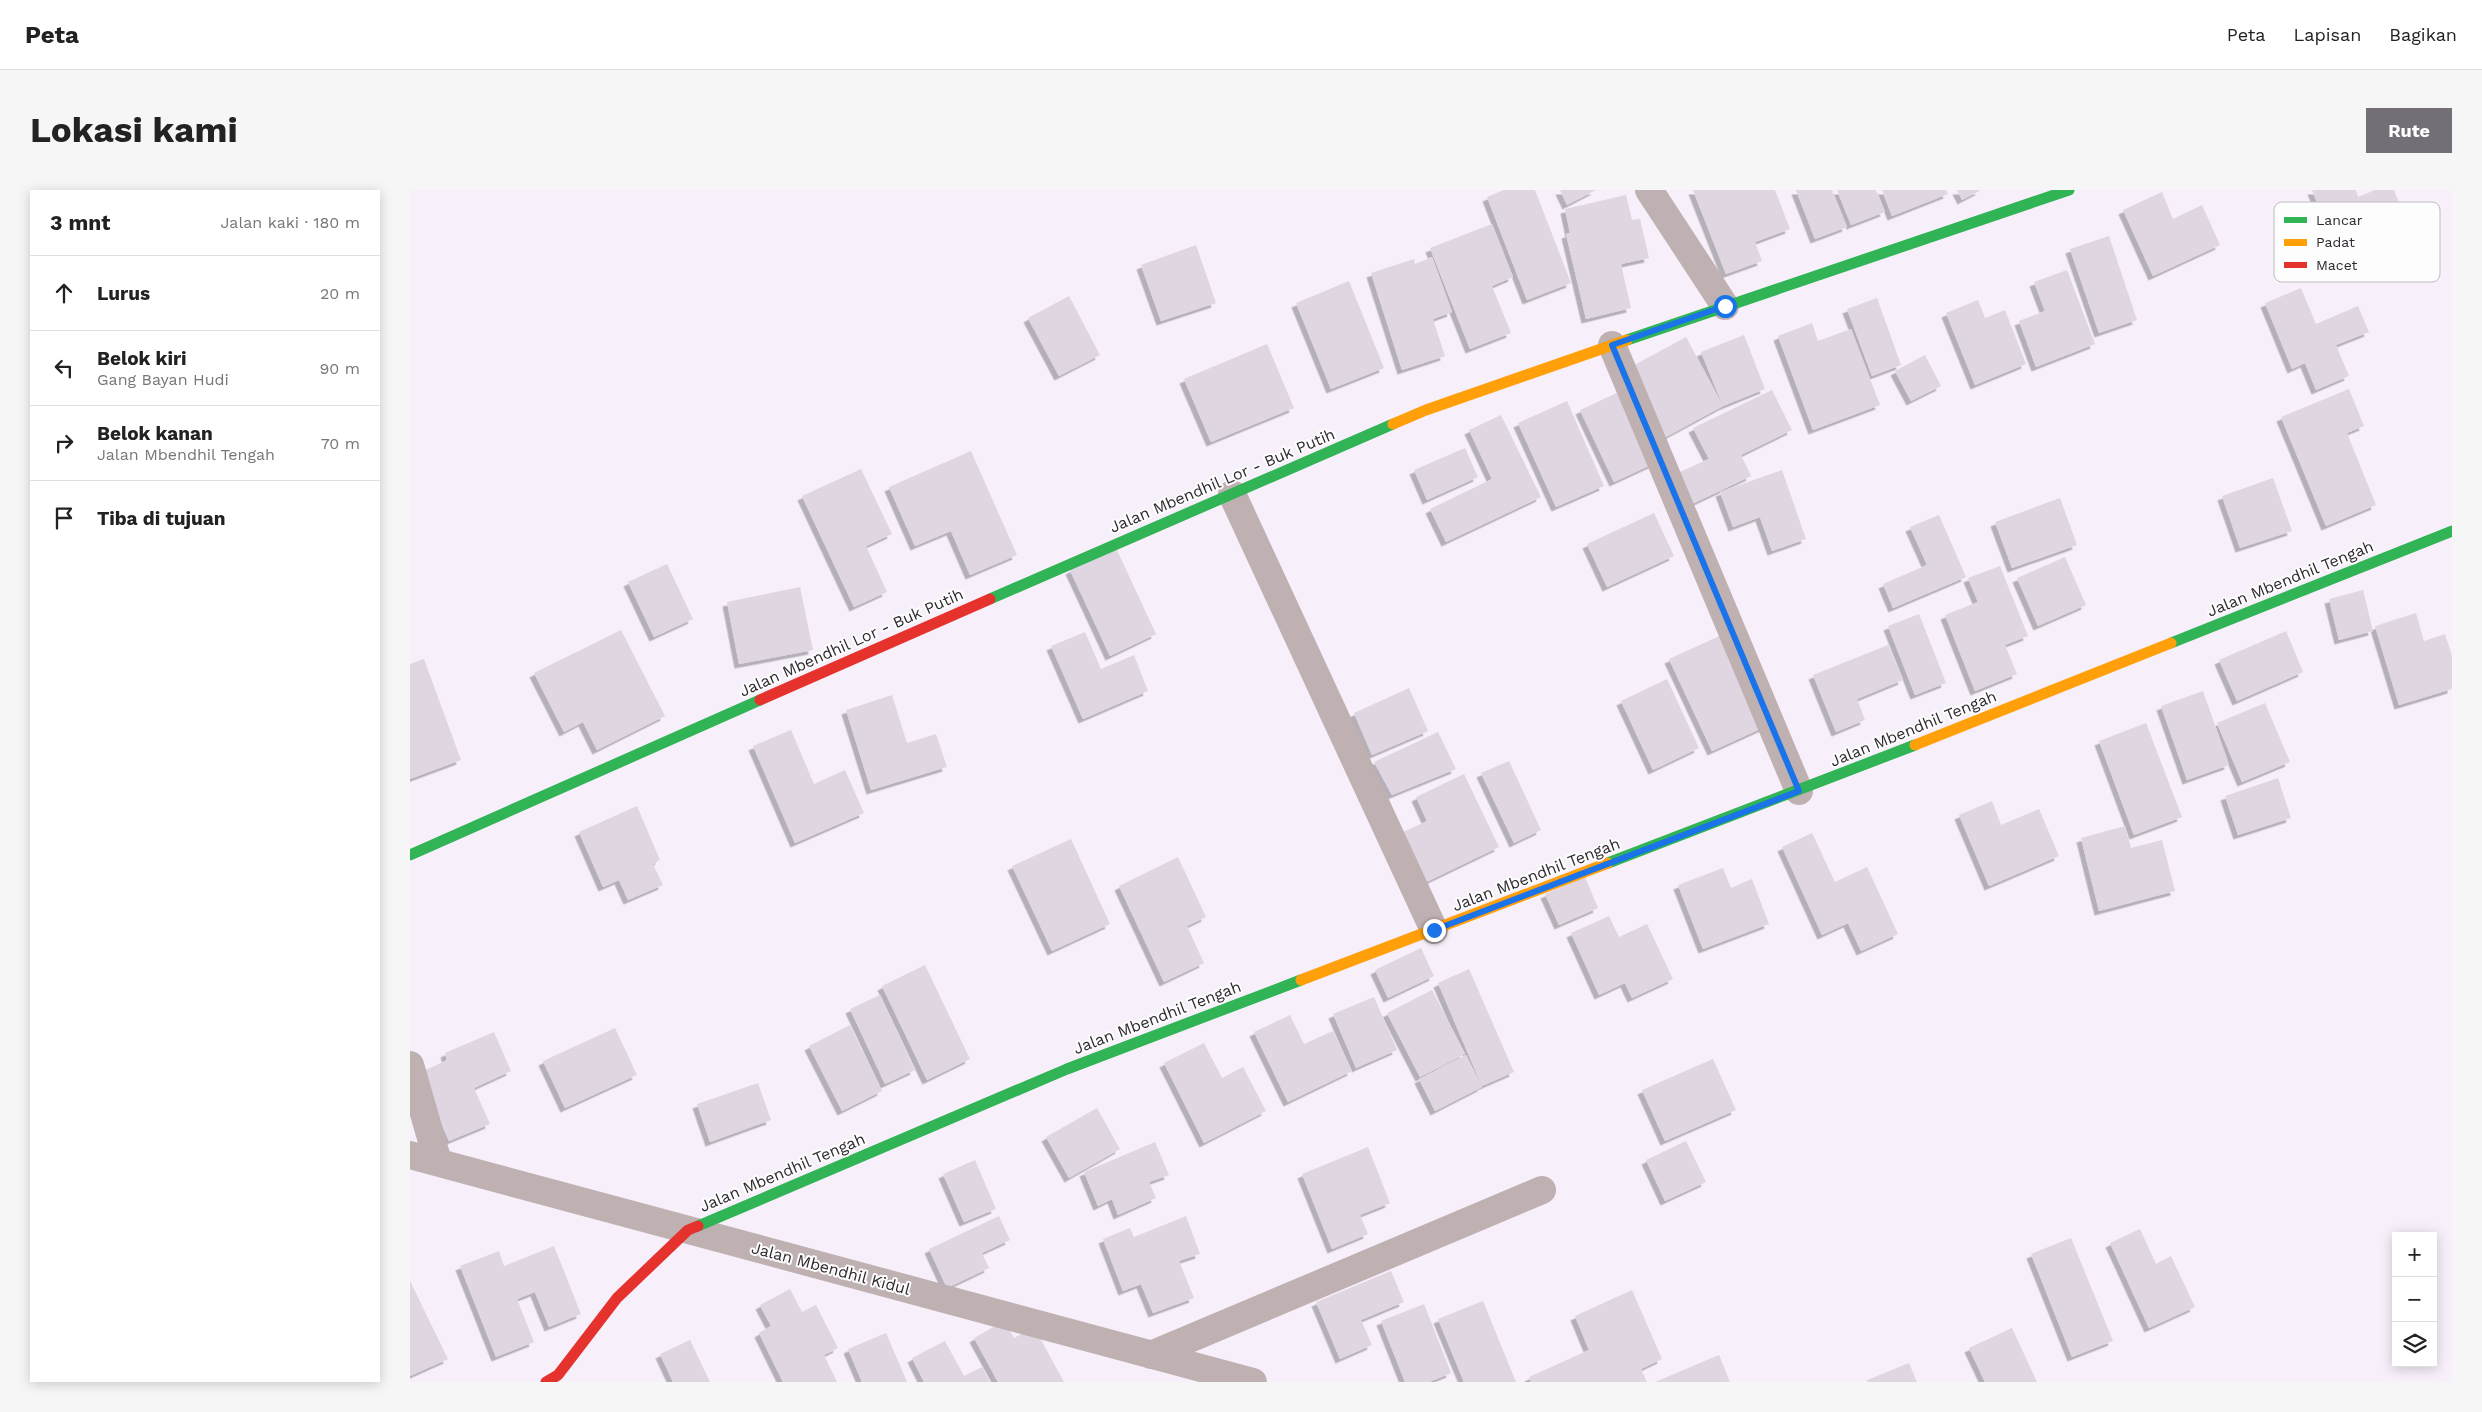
<!DOCTYPE html>
<html lang="id">
<head>
<meta charset="utf-8">
<style>
  body { margin:0; font-family:"Work Sans",sans-serif; background:#f6f6f6; color:#222 }
  .controls { position:absolute; right:15px; bottom:15px; display:grid; overflow:hidden; border-radius:0px; box-shadow:0 2px 12px #0003 }
  .controls button { width:45px; height:45px; display:grid; place-items:center; padding:0; border:0; border-bottom:1px solid #e0e0e0; background:#fff; color:#222; font:25px sans-serif }
  .stop { position:absolute; width:15px; height:15px; margin:-11px; border:4px solid #1a73e8; border-radius:50%; background:#fff }
  .stop.end { background:#1a73e8; border-color:#fff; box-shadow:0 1px 5px #0008 }
  .list { margin:0; padding:0; list-style:none }
  h2 { display:flex; justify-content:space-between; align-items:center; height:65px; margin:0; padding:0 20px; font-size:21px }
  h2 small { font-size:16px; font-weight:400; color:#767676 }
  .list li { display:grid; grid-template-columns:32px 1fr auto; gap:15px; align-items:center; box-sizing:border-box; height:75px; padding:0 20px; border-top:1px solid #e0e0e0 }
  .list b { display:block; font-size:19px; white-space:nowrap }
  .list p { margin:0; font-size:16px; white-space:nowrap; color:#767676 }
  .list em { font-size:16px; font-style:normal; color:#767676 }
  .icon { flex:none; width:28px; height:28px; fill:none; stroke:currentColor; stroke-width:2; stroke-linecap:round; stroke-linejoin:round }
  .map { position:relative; flex:none; width:2042px; height:1192px; overflow:hidden; border-radius:0px }
  header { display:flex; align-items:center; gap:30px; box-sizing:border-box; height:70px; padding:0 25px; background:#fff; border-bottom:1px solid #e0e0e0 }
  header strong { font-size:24px }
  nav { display:flex; gap:28px; margin-inline-start:auto; font-size:18px }
  .intro { display:flex; align-items:center; justify-content:space-between; box-sizing:border-box; height:120px; padding:0 30px }
  h1 { margin:0; font-size:35px }
  .button { padding:12px 22px; border-radius:0px; background:#746e76; color:#fff; font-size:18px; font-weight:700 }
  main { display:flex; gap:30px; padding:0 30px }
  aside { flex:1; background:#fff; border-radius:0px; box-shadow:0 2px 12px #0003 }
  .map>svg:first-child { display:block }
  .building { fill:#dfd6e2; filter:url(#shadow) }
  .lines { fill:none; stroke-linecap:round; stroke-linejoin:round }
  .street { stroke:#bfb0b2; stroke-width:28 }
  .fast { stroke:#30b455; stroke-width:11 }
  .slow { stroke:#ff9f0a; stroke-width:11 }
  .jam { stroke:#e5322d; stroke-width:11 }
  .route { stroke:#1a73e8; stroke-width:6 }
  .labels { text-anchor:middle; stroke-width:4; stroke-linejoin:round; paint-order:stroke }
  .street-label { font-size:16px; fill:#2e292f; stroke:#fdfdfd }
  .key { fill:#fdfdfd; stroke:#bfbdbf; stroke-width:1 }
  .key-label { font-size:14px; fill:#2e292f }
</style>
</head>
<body>
<header>
<strong>Peta</strong>
<nav><a>Peta</a><a>Lapisan</a><a>Bagikan</a></nav>
</header>
<div class="intro"><h1>Lokasi kami</h1><a class="button">Rute</a></div>
<main>
<aside>
<h2>3 mnt<small>Jalan kaki · 180 m</small></h2>
<ul class="list">
<li><svg class="icon" aria-label="ahead" viewBox="0 0 24 24"><path d="M12 20V5M6 11l6-6 6 6"/></svg><div><b>Lurus</b></div><em>20 m</em></li>
<li><svg class="icon" aria-label="left" viewBox="0 0 24 24"><path d="M17 20v-9H6M10 6l-5 5 5 5"/></svg><div><b>Belok kiri</b><p>Gang Bayan Hudi</p></div><em>90 m</em></li>
<li><svg class="icon" aria-label="right" viewBox="0 0 24 24"><path d="M7 20v-9h11M14 6l5 5-5 5"/></svg><div><b>Belok kanan</b><p>Jalan Mbendhil Tengah</p></div><em>70 m</em></li>
<li><svg class="icon" aria-label="arrive" viewBox="0 0 24 24"><path d="M6 21V4h12l-3 4 3 4H6"/></svg><div><b>Tiba di tujuan</b></div></li>
</ul>
</aside>
<div class="map">
<svg width="2042" height="1192" viewBox="0 0 2042 1192">
  <defs>
    <filter id="shadow"><feDropShadow dx="-4.5" dy="4.5" stdDeviation="0" flood-color="#0004"/></filter>
  </defs>
  <rect width="100%" height="100%" fill="#f7eff9"/>
  <!-- building -->
  <path class="building" d="M1094,0H1125L1161,93L1117,110L1077,7Z
    M1150,0H1186L1157,15Z
    M1283,0H1365L1380,39L1345,52L1352,71L1316,84Z
    M1386,0H1422L1437,37L1405,49Z
    M1427,0H1466L1475,22L1441,35Z
    M1472,0H1536L1538,4L1482,26Z
    M1547,0H1571L1552,10Z
    M1902,0H1946L1948,7L1965,0H1984L1994,25L1924,54Z
    M1752,2L1763,29L1792,15L1810,55L1743,86L1713,20Z
    M1216,5L1222,30L1230,29L1239,68L1211,74L1221,118L1176,129L1156,44L1160,43L1155,19Z
    M1082,34L1103,87L1082,96L1101,143L1060,159L1020,58Z
    M1699,46L1727,130L1689,143L1660,59Z
    M786,55L806,113L751,131L731,75Z
    M1022,67L1042,122L1023,129L1035,166L992,180L961,83L1004,69L1005,74Z
    M1657,80L1685,154L1626,177L1609,131L1635,121L1624,92Z
    M939,91L974,178L921,199L886,113Z
    M1891,98L1906,134L1948,116L1959,142L1926,155L1939,186L1906,200L1895,173L1882,179L1855,113Z
    M659,106L690,165L649,186L618,128Z
    M1467,108L1491,175L1462,186L1437,119Z
    M1568,110L1575,128L1595,120L1616,174L1565,195L1536,123Z
    M1402,133L1408,151L1441,139L1470,215L1403,240L1368,146Z
    M1334,145L1355,199L1313,216L1291,162Z
    M1276,147L1313,216L1254,248L1217,179Z
    M857,154L884,218L801,252L774,189Z
    M1515,165L1531,196L1501,211L1485,181Z
    M1939,199L1954,236L1937,243L1966,315L1916,336L1871,227Z
    M1362,200L1382,240L1331,265L1341,286L1280,315L1265,284L1299,269L1283,238Z
    M1211,201L1245,273L1204,292L1170,220Z
    M1157,211L1194,296L1146,317L1108,233Z
    M1091,225L1131,307L1036,352L1020,319L1082,289L1059,240Z
    M1055,258L1068,287L1017,310L1004,280Z
    M561,261L607,365L560,385L541,341L505,356L479,297Z
    M451,279L482,344L456,356L477,402L444,417L392,306Z
    M1372,280L1396,349L1362,361L1350,327L1323,337L1310,302Z
    M1863,288L1882,341L1830,358L1812,306Z
    M1650,308L1667,355L1602,378L1585,332Z
    M1244,323L1264,366L1197,397L1177,354Z
    M1529,325L1556,387L1483,418L1473,394L1517,375L1500,337Z
    M706,358L746,444L700,466L660,380Z
    M1655,367L1676,415L1628,436L1607,388Z
    M257,374L283,429L244,447L218,392Z
    M1590,376L1618,446L1595,455L1607,484L1565,501L1535,425L1568,412L1558,388Z
    M390,397L403,460L329,474L317,412Z
    M1953,400L1963,441L1929,450L1919,409Z
    M2006,423L2014,451L2035,444L2042,466V499L1989,515L1965,436Z
    M1509,424L1536,493L1505,505L1478,436Z
    M211,440L255,526L187,560L173,532L154,542L124,483Z
    M1876,441L1893,482L1827,511L1809,470Z
    M675,442L691,479L724,465L738,501L673,529L641,456Z
    M1316,443L1359,535L1302,561L1259,469Z
    M1478,455L1493,490L1447,509L1455,530L1426,542L1403,485Z
    M14,469L51,570L0,589V474Z
    M1257,489L1289,558L1243,580L1211,511Z
    M999,498L1018,541L962,565L944,523Z
    M1793,501L1819,575L1777,590L1751,516Z
    M482,505L497,553L526,544L537,577L461,600L436,520Z
    M1855,513L1880,572L1832,592L1807,533Z
    M1736,533L1772,627L1724,645L1689,551Z
    M381,540L404,594L435,580L454,623L385,653L343,556Z
    M1028,542L1046,579L982,605L964,572Z
    M1099,571L1131,640L1104,653L1071,583Z
    M1054,584L1089,657L1008,696L984,646L1017,631L1006,607Z
    M1868,588L1881,628L1828,645L1815,606Z
    M1582,611L1591,635L1629,619L1649,666L1579,696L1549,625Z
    M227,616L250,670L243,674L253,695L218,710L209,690L193,697L169,642Z
    M1715,636L1721,658L1752,650L1765,701L1689,721L1671,648Z
    M1402,643L1425,692L1457,677L1488,744L1451,761L1438,733L1412,745L1372,657Z
    M661,649L700,734L642,761L602,676Z
    M768,667L796,727L777,736L794,773L754,792L709,696Z
    M1313,678L1321,698L1342,689L1359,734L1293,759L1268,695Z
    M1175,687L1188,718L1149,735L1135,704Z
    M1199,726L1209,747L1237,734L1263,789L1222,808L1215,793L1189,805L1161,743Z
    M1011,758L1024,786L978,808L965,780Z
    M515,775L560,869L517,890L472,796Z
    M1059,779L1104,882L1072,896L1028,793Z
    M1022,800L1055,864L1010,887L977,823Z
    M470,805L505,880L475,894L440,819Z
    M964,807L987,860L946,878L923,824Z
    M880,825L894,854L923,841L942,881L878,912L844,842Z
    M440,835L472,901L432,921L399,856Z
    M205,838L227,885L155,918L133,871Z
    M84,842L101,881L64,898L80,934L39,951L9,883L37,870L35,863Z
    M794,853L812,888L833,877L856,921L794,953L754,873Z
    M1056,865L1072,897L1025,921L1009,889Z
    M1303,869L1326,920L1255,951L1232,900Z
    M348,893L361,930L300,952L287,914Z
    M687,918L710,959L659,988L636,947Z
    M1276,951L1296,992L1255,1011L1236,970Z
    M745,952L759,985L739,992L746,1008L708,1025L702,1009L688,1016L674,982Z
    M958,957L980,1013L950,1025L958,1044L922,1059L892,984Z
    M565,970L586,1019L554,1032L533,984Z
    M589,1026L600,1050L572,1063L579,1078L537,1098L519,1059Z
    M776,1026L790,1064L769,1071L784,1108L743,1123L731,1094L713,1101L693,1049L720,1038L724,1047Z
    M1730,1039L1746,1074L1761,1066L1785,1117L1739,1138L1700,1053Z
    M1661,1048L1703,1151L1662,1167L1621,1064Z
    M144,1056L171,1124L139,1137L125,1102L107,1109L124,1152L86,1167L50,1076L89,1061L94,1076Z
    M981,1081L994,1112L951,1130L962,1155L930,1169L906,1112Z
    M0,1091L38,1169L0,1186Z
    M380,1099L392,1122L406,1115L428,1158L414,1165L427,1192H373L349,1143L361,1136L350,1115Z
    M1222,1100L1252,1169L1231,1179L1237,1192H1121L1119,1187L1179,1160L1165,1126Z
    M1073,1111L1106,1192H1054L1028,1129Z
    M1014,1114L1041,1183L1019,1192H995L971,1131Z
    M594,1131L604,1148L624,1137L654,1192H588L564,1148Z
    M1602,1138L1627,1192H1575L1559,1158Z
    M476,1143L497,1192H452L438,1159Z
    M280,1150L300,1192H263L250,1164Z
    M535,1151L554,1186L572,1177L580,1192H514L502,1168Z
    M1309,1165L1320,1192H1245Z
    M1499,1173L1507,1192H1458L1457,1190Z"/>
  <g class="lines">
    <!-- street -->
    <path class="street" d="M1239,0L1315,116
      M1202,155L1389,601
      M822,304L1024,740
      M0,875L28,972
      M0,965L843,1192
      M741,1165L1132,1000"/>
    <!-- fast -->
    <path class="fast" d="M1217,150L1659,0
      M580,409L983,234
      M1761,453L2042,341
      M0,665L350,510
      M1198,673L1505,555
      M288,1036L657,879L891,790"/>
    <!-- slow -->
    <path class="slow" d="M983,234L1016,220L1217,150
      M1505,555L1761,453
      M891,790L1198,673"/>
    <!-- jam -->
    <path class="jam" d="M350,510L580,409
      M136,1192L148,1185L207,1108L278,1040L288,1036"/>
  </g>
  <g class="lines">
    <!-- route -->
    <path class="route" d="M1024,740L1389,601L1202,155L1315,116"/>
  </g>
  <g class="labels">
    <!-- street labels -->
    <g class="street-label">
      <text transform="translate(812 290) rotate(-23)" y="6">Jalan Mbendhil Lor - Buk Putih</text>
      <text transform="translate(1880 388) rotate(-22)" y="6">Jalan Mbendhil Tengah</text>
      <text transform="translate(441 452) rotate(-24)" y="6">Jalan Mbendhil Lor - Buk Putih</text>
      <text transform="translate(1503 538) rotate(-22)" y="6">Jalan Mbendhil Tengah</text>
      <text transform="translate(1126 684) rotate(-21)" y="6">Jalan Mbendhil Tengah</text>
      <text transform="translate(747 827) rotate(-21)" y="6">Jalan Mbendhil Tengah</text>
      <text transform="translate(372 982) rotate(-23)" y="6">Jalan Mbendhil Tengah</text>
      <text transform="translate(421 1078) rotate(15)" y="6">Jalan Mbendhil Kidul</text>
    </g>
  </g>
  <!-- legend -->
  <rect x="1864" y="12" width="166" height="80" rx="8" class="key"/>
  <rect x="1874" y="27" width="23" height="6" fill="#30b455"/>
  <rect x="1874" y="49" width="23" height="7" fill="#ff9f0a"/>
  <rect x="1874" y="72" width="23" height="6" fill="#e5322d"/>
  <g class="key-label">
    <text x="1906" y="35">Lancar</text>
    <text x="1906" y="57">Padat</text>
    <text x="1906" y="80">Macet</text>
  </g>
</svg>
<div class="controls">
<button>+</button>
<button>−</button>
<button><svg class="icon" aria-label="layers" viewBox="0 0 24 24"><path d="M12 4l9 5-9 5-9-5zM3 14l9 5 9-5"/></svg></button>
</div>
<div class="stop" style="left:1315px;top:116px"></div>
<div class="stop end" style="left:1024px;top:740px"></div>
</div>
</main>
</body>
</html>
